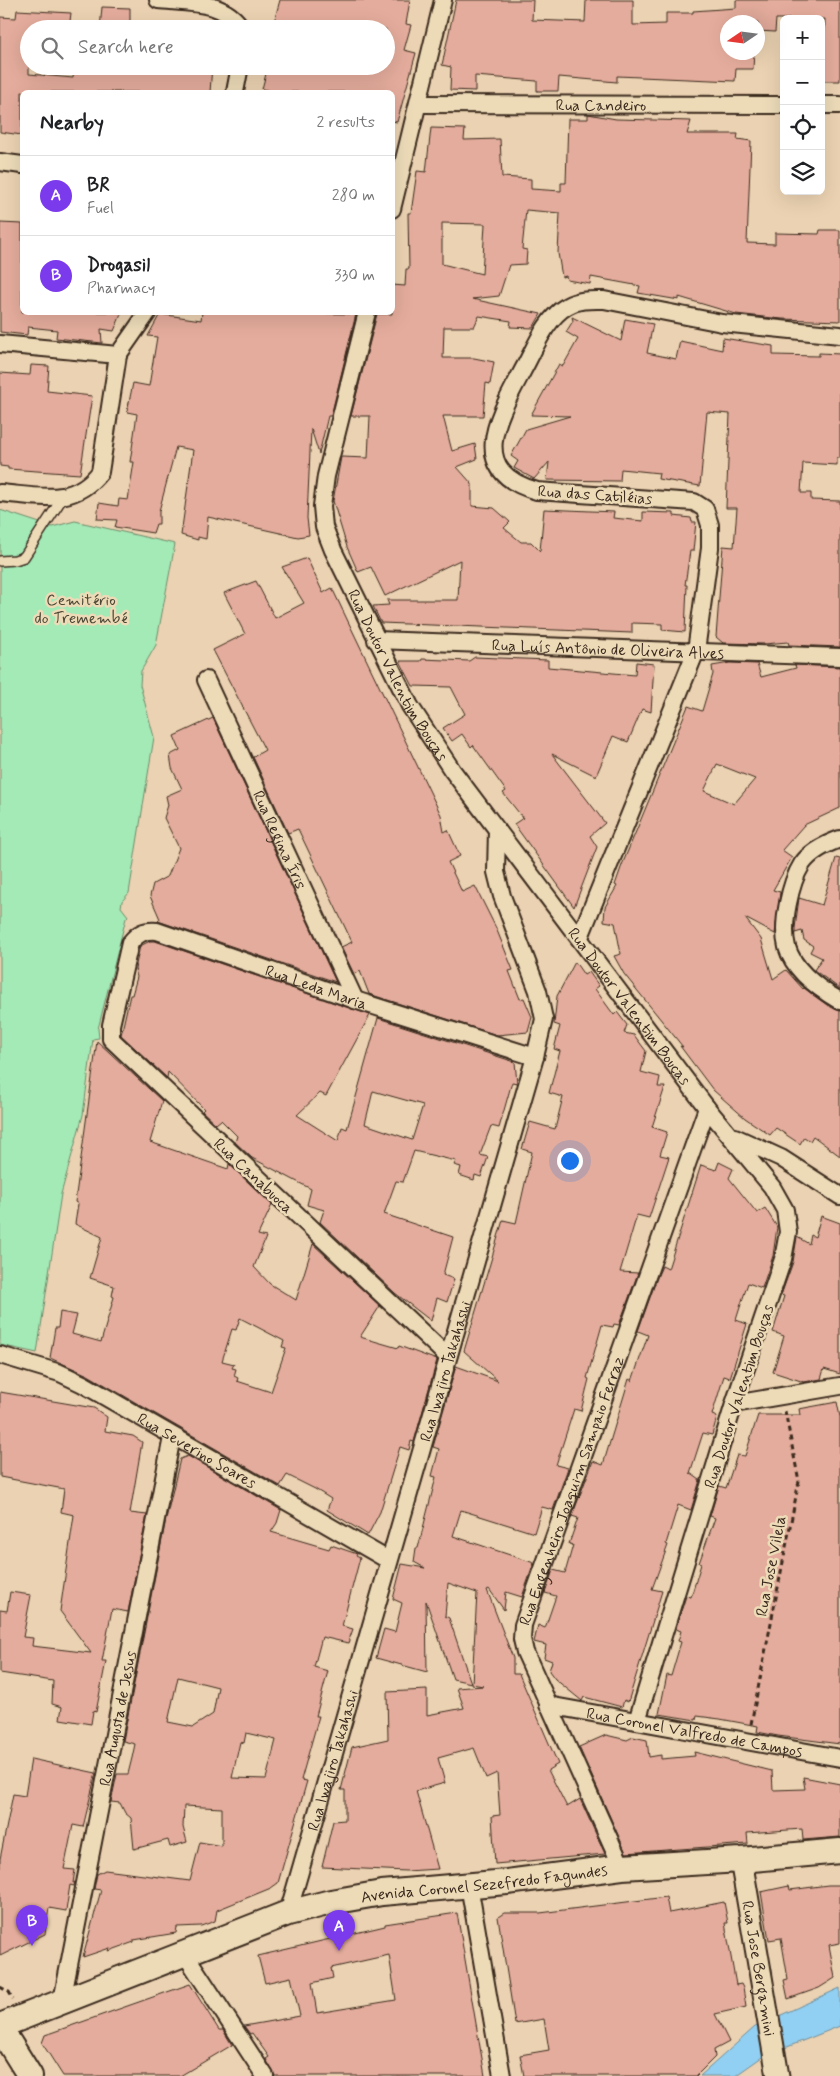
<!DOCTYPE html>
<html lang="en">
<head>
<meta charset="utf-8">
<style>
  body { margin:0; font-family:Mynerve,sans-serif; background:#f2f2f2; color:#202124 }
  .controls { position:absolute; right:15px; top:15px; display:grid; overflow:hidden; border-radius:8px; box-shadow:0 5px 20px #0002 }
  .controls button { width:45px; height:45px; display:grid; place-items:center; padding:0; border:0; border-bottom:1px solid #e0e0e0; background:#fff; color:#202124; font:25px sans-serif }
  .compass { position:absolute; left:720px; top:15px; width:45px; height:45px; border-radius:50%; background:#fff; box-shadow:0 5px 20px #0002; rotate:257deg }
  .you { position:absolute; left:569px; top:1160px; width:18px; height:18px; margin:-12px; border:4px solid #fff; border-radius:50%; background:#1a73e8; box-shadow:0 0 0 8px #1a73e833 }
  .badge { display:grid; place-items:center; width:32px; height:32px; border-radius:50%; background:#7c3aed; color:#fff; font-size:16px; font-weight:700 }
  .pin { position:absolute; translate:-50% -41px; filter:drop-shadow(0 1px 2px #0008) }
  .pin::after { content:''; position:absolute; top:26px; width:18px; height:15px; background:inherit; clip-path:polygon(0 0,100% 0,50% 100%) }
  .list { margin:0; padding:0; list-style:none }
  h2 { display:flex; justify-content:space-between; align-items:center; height:65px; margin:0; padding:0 20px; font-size:21px }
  h2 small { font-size:16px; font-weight:400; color:#757577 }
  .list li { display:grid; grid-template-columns:32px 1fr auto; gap:15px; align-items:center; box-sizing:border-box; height:80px; padding:0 20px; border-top:1px solid #e0e0e0 }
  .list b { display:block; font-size:19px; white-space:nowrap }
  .list p { margin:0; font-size:16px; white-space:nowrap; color:#757577 }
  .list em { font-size:16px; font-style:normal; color:#757577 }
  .icon { flex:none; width:28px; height:28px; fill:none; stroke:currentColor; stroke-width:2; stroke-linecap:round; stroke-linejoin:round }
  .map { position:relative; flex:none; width:840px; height:2076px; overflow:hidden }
  .search { position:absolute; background:#fff; box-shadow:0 5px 20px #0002; left:20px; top:20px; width:375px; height:55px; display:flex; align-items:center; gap:12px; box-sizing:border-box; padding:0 18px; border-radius:28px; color:#757577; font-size:19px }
  .panel { position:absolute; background:#fff; box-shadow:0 5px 20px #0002; left:20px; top:90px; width:375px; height:225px; border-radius:8px }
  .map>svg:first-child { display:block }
  .green { fill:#a3eab7; stroke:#6f8a6a }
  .water { fill:#91d0f2; stroke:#6f8e9d }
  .building { fill:#e4ac9c; stroke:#3b2a1e; fill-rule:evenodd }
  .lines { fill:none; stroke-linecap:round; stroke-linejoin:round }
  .service-casing { stroke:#3b2a1e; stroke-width:12 }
  .minor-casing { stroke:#3b2a1e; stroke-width:20 }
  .tertiary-casing { stroke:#3b2a1e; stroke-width:25 }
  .secondary-casing { stroke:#3b2a1e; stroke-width:28 }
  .path { stroke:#3b2a1e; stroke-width:3; stroke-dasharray:5 4; stroke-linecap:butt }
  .service { stroke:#eddbb8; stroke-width:9 }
  .minor { stroke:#eddbb8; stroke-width:16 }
  .tertiary { stroke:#eddbb8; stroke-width:21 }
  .secondary { stroke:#eddbb8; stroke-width:24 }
  .labels { text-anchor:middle; stroke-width:5; stroke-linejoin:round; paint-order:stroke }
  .street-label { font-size:16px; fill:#3b2a1e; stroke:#eddbb8 }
  .park-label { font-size:16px; fill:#4b4735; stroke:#eddbb8 }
</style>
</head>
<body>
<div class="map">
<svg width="840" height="2076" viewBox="0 0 840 2076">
  <rect width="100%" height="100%" fill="#ebd2b2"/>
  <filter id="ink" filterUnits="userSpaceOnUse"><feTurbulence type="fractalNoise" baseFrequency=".02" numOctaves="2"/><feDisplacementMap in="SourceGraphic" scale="10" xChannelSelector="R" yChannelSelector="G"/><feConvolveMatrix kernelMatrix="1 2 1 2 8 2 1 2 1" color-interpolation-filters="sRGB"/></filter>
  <g filter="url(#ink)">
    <!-- green -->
    <path class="green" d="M0,510L52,527L75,521L175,544L156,645L141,671L140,685L154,737L129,893L122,901L121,907L128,916L126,918L98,1029L99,1038L93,1039L83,1115L61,1194L37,1353L0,1345Z"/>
    <!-- water -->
    <path class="water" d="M840,1988V2026L762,2057L735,2076H700L755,2027Z"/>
    <!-- building -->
    <path class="building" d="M280,0H410L406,24L411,25L404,50L416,53L397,122L392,121V92H277L262,89L268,66H386V29H272Z
      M456,0H533L532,20L585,22L586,0H633V25L666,24V13H693V11L736,8V0H840V81H823L825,19H776L775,32L758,31V22H728V52H754L753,69H736L735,81L617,76V82L559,77L558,91H537V81L475,76V91L450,90L451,67L442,65Z
      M102,7L130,8V29H100Z
      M17,10L71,13L69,29H29V74L73,78L74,66H212L210,92H22V135L0,132V17L16,18Z
      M588,114L616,119L691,121L687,134H738L737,139L751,141L747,243L775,244V233L819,234L820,230H840V321L782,319L736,314L679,297V300L638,293L640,286L591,277L590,284L567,280L566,276L562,277L558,253L560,213L526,210L522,249L527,250L526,264L509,265L499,296L472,299L541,314L533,328L510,327L511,321L479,316L474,327H444L443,358H474L494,362L490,384L486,383L483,416H443L452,451L475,444L477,459L457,467L472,484V506L494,508L510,522L504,528L521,542H531L540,551L544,509L614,512L613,518L643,521V512L674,513V516L691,518L692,522H696L693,551H690L685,585H687L685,632L662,630V624L632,623V633L381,623L373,606L389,605L387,600H458L460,560L385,596L371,567L358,572L347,547L333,501L341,457L368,458L370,416H351L377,314H392V285L405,286L406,269H409L408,213H411L417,171L426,172L431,128L465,129L464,140L500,139L502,177L531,179V189L561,191V183H566L568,119H588ZM442,223L485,224L482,274L442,264Z
      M0,223L22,224V312H122L114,331L101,329L102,343L56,338L57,330L28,327L27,335L0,332Z
      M202,312L356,314L331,416H328L319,454L311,429L307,518L309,535L298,537L208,517L206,539L198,537V540L181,535L193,450L176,447L159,511V524H156L153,533L115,527L117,520L97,519L99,503L118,506L119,499L128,500L134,462H130L137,414L127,412L133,383L149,386L157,337L148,336L160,314L201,320Z
      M572,317L621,341L625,319L653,324L647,353L676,359L680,341L722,350L723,338L773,346V355L819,356V353L840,354V458H837V465L803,463L801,493H811V500L840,501V647L789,645L788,642L764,644L723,643L716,637L723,546L734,547L737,508H726L730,414L707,412L700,486L658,479L659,473L621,469L620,481L547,480L549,462L534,479L514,468L518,461L511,456L526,429L570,416L531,415L559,364L563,366L578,339L566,332L573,321Z
      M31,365L49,366L47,391L92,396L80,474L8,469V467L0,466V373L30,375Z
      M307,558L323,593L332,588L441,815L444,832L448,830L460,856L448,862L462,892L475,886L496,928L513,970L509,971L520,999L524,998L532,1017L528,1032L497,1035L369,994L360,971L354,974L341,947L352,942L298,829L288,833L253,757L265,750L213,650L245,634L224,593L256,581L275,618L304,603L282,567Z
      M475,657L548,660V667L635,675L636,662L654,664L651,712L642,709L628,742L613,736L596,776L552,754L605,823L590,836L597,847L574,907L514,824L523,818L503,793L506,791L473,745L471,747L462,734L452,741L443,728L465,714L451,687L413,686L400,661H421L422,659L469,661Z
      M730,663L757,664L761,677L796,668L795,665L840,667V808L804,825L782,850L792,857L773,890L780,892L775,934L745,918L761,939L773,979L786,970L803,989L804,988L827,1005L840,1011V1156L813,1136L810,1141L804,1137L800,1144L776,1128L770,1135L745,1118L713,1090L680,1046L683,1047L624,974L614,956L621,954L615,923L604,921L605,907L617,886L615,885L622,865L688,706L702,711L713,674L712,666ZM717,764L755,779L734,804L704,791Z
      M213,718L336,982L158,921L160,919L150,896L153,884L168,876L179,848L164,818L168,805L166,796L182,789L172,768L170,755L180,750L174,736Z
      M836,858L840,859V989L814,970L822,958L810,952L813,946L804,940L802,931L795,933V928L799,898L822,905Z
      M150,941H155L370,1015L326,1096L320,1093L297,1115L338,1141L342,1127L347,1129L378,1018L515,1062L517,1083L512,1082L499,1128L491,1126L480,1155L488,1157L481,1177L475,1175L474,1180L459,1175L461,1167L454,1165L456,1161L414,1151L403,1182L396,1181L384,1214L453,1237L443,1275L454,1279L447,1302L437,1298L431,1321L395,1293L320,1222L324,1210L307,1205L311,1189L252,1158L235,1142L237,1136L221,1120L216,1124L202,1111L204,1109L168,1072L167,1078L121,1035L130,995H132L137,977L135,969L140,946ZM373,1091L423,1105L412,1140L365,1124Z
      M575,962L584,975L589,972L599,986L595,989L614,1015L617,1012L627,1025L624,1033L634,1035L646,1051L641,1072L660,1077L658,1087H665L652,1127L667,1132L660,1155L669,1157L649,1218L637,1215L620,1272L638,1273L619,1325L614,1324L613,1327L602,1325L587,1378L589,1379L581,1411L574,1409L556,1465L568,1468L553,1510L542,1507L534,1533L461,1510L453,1536L534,1563L522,1597L506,1592L504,1610L489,1589L487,1590L513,1658V1674H519L558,1764L548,1770L567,1807L580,1799L605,1854L495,1864L492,1816L500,1815L497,1773L486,1778L474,1748L438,1758L445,1783L416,1791L438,1869L406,1871L322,1867L333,1821L345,1820V1790H341L352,1747L388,1739L387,1692L427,1690V1715L464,1708L457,1688L483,1686L472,1684L477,1593L448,1583L445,1616L449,1618L471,1683L453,1679L426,1601L427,1672L376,1658L384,1629L395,1632L402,1603L393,1599L402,1564L425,1568L414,1562L416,1548H418L436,1477L432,1476L439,1449L433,1447L456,1366L498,1381L464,1351L503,1220L516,1223L532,1152L522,1149L530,1122L555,1129L563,1097L549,1093L560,1051L554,1049L560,1026L554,1024L557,996Z
      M97,1041L162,1101L150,1142L228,1169L229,1164L272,1205L258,1235L266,1237L254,1267L270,1284L296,1300L313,1244L380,1306L360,1337L398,1348L399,1346L437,1360L414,1442L411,1441L409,1450L400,1447L380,1512L368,1535L327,1510L331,1499L315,1489L287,1475L280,1486L88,1375L50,1358L55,1328H58L60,1312L77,1315L72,1334L101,1342L114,1297L112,1296L114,1286L90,1278L102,1237L75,1224L78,1204L75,1202ZM240,1318L284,1341L282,1347L286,1348L271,1392L237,1381L238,1378L234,1376L236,1369L232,1368L234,1364L222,1361L232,1329L236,1330Z
      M719,1162L733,1169L729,1178L757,1213L765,1208L777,1227L773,1256L762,1288L748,1283L742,1301L736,1320L747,1324L730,1378L724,1376L712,1415L717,1417L712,1435L703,1433L690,1473L700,1480L691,1510L678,1505L666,1544L668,1545L652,1589L662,1591L628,1702L624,1700L622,1707L584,1697L582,1701L555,1679L549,1671L552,1661L544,1658L546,1645L534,1642L538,1625L545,1628L556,1596L545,1593L553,1570L565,1573L573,1545L569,1544L578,1518L572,1516L593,1461L603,1465L629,1379L632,1381L648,1335L638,1331L658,1275L662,1266L668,1269L701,1165L716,1170Z
      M821,1216L840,1223V1374L824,1369L821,1379L804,1382L773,1372L784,1336L773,1332L784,1296L781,1295L793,1262L797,1237L809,1244L811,1235L815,1237Z
      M0,1392L94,1408L107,1417L105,1431L133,1436L142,1442L130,1513L147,1515L128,1612L112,1609L102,1661H106L96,1712L93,1711L91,1724L60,1719L62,1707L52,1704L53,1681L0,1673V1610L7,1611L10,1592L31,1595L23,1637L33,1638L32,1646L91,1653L60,1611L74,1515L61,1512L64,1489L0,1477Z
      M837,1402L840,1417V1744L778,1736L757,1732L758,1726L720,1719L697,1716L696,1720L659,1714L667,1675L671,1676L681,1642L678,1641L681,1631L676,1629L677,1624L686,1596L691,1597L701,1564L699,1563L715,1518L710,1516L719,1486L726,1488L737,1455L745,1456L758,1415H800L799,1409Z
      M188,1456L281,1510L277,1523L271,1532L329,1549L331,1545L357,1554L356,1556L360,1558L342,1626L353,1629L348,1643L322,1637L314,1667L328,1671L316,1716H319L301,1780L307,1781L278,1883L271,1888L217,1910L215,1921L201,1926L177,1927L176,1933L134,1940V1942L109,1951L110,1948L83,1957L101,1890L94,1889L97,1874L105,1870L190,1881L200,1842L222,1846V1808L184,1806L183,1827L187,1842L170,1847L168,1840L134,1849L131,1818L125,1813L120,1803L111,1802L117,1774H128L132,1758L135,1744L123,1741L166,1519L180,1459ZM178,1677L218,1687L213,1714L193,1727L168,1722ZM246,1733L276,1740L266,1779L232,1778L240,1742L244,1743Z
      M606,1735L627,1740L633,1737L647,1740L649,1757L661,1755V1759L695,1756L694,1752L772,1771L773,1790L805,1789L803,1777L840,1784V1837L803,1840L802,1829L747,1833L748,1844L626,1853L579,1747Z
      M31,1759L96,1773L83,1827L73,1825L64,1869L75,1870L73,1883L75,1882L74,1886L70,1885L66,1911L49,1908L45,1934L0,1956V1859L13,1794L25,1796Z
      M828,1885H840V1943L829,1945L835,1978L819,1988L788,1999L784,1980L788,1979L781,1938L769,1940L761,1892L789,1886L790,1890Z
      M666,1897L669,1913L724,1902L728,1923H725L736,1985L741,1984L743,1988L746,2007L715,2014L729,2042L714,2050L715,2057L696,2076H524L520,2055L549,2050L544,2019L515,2024L498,1917L504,1913H540Z
      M457,1913L485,2076H275L266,2059L269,2057L252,2033L250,2034L244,2026L300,2016L291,1977L265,1983L258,1956L385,1926V1924ZM389,1955L396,2000L317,2013L312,1983L333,1978L331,1968Z
      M190,1984L219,2030H223L232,2045L180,2076H63L42,2043L45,2035Z"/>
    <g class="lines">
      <defs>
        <path id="service" d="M0,561L15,560L24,557L63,497"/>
        <g id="minor">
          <path d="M158,0C188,3 225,0 242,29"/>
          <path d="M235,92L240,66"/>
          <path id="s1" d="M419,104L784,105"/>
          <path d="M821,105H840"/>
          <path d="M0,162L22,165"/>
          <path d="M392,209L443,0"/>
          <path id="s2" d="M367,312L326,476L322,506L324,527L333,550L410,706L452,770L707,1108L772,1187L785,1210L788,1232L783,1259L734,1404L637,1721"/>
          <path d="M0,344L118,355"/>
          <path d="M0,493C39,496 73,507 100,472L118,355L148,312"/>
          <path id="s3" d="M376,640L840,657"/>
          <path id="s4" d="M206,680L355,1000"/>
          <path d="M840,839C826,844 811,851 802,864C790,883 781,925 787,947C794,971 819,989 840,1001"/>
          <path d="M580,937L696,651L710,548V525L705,509L694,502L537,491C463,471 501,412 524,368C535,348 546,318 567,306C579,299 591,300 604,300L722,323L840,335"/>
          <path d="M735,1137L781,1158L840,1196"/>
          <path id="s5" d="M0,1355L60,1373L83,1384L388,1560"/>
          <path id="s6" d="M447,1356L111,1039V1025L130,943C138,933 144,930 157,931L355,1000L535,1057"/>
          <path d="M734,1404L840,1386"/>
          <path id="s7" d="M548,1705L840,1758"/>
          <path id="s8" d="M622,1867L525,1652L522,1639L523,1625L707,1108"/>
          <path d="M469,1885L502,2076"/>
          <path id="s9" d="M288,1913L535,1057L544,1019L538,991L502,896L496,872L497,830"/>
          <path d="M185,1954L265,2076"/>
          <path id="s10" d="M62,2001L172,1437"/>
        </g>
        <g id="tertiary">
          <path id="s11" d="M741,1860L778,2076"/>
        </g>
        <g id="secondary">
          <path id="s12" d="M0,2026L288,1913L331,1902L382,1893L507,1882L622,1867L741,1860L840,1851"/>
          <path d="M0,2028L30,2076"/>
        </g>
      </defs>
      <!-- service casing -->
      <use href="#service" class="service-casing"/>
      <!-- minor casing -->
      <use href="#minor" class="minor-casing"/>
      <!-- tertiary casing -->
      <use href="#tertiary" class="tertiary-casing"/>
      <!-- secondary casing -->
      <use href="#secondary" class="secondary-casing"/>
      <!-- path -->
      <path class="path" d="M751,1724L799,1481L785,1411
        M0,1987L9,1992L13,1999"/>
      <!-- service -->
      <use href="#service" class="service"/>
      <!-- minor -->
      <use href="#minor" class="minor"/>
      <!-- tertiary -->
      <use href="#tertiary" class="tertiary"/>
      <!-- secondary -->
      <use href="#secondary" class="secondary"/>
    </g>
  </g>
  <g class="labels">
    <!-- street labels -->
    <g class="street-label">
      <text dy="6" stroke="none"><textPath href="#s1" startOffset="182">Rua Candeiro</textPath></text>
      <text transform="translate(595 494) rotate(4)" y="6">Rua das Catiléias</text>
      <text dy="6" stroke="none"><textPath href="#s3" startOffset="232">Rua Luís Antônio de Oliveira Alves</textPath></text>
      <text dy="6" stroke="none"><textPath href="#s2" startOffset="386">Rua Doutor Valentim Bouças</textPath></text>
      <text dy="6" stroke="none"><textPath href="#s4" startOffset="176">Rua Regina Íris</textPath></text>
      <text dy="6" stroke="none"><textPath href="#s6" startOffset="760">Rua Leda Maria</textPath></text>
      <text dy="6" stroke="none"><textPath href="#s2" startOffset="791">Rua Doutor Valentim Bouças</textPath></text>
      <text transform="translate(254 1175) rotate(43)" y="6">Rua Canabuoca</text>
      <text dy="6" stroke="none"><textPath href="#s9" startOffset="564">Rua Iwajiro Takahashi</textPath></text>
      <text transform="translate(738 1396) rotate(-72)" y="6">Rua Doutor Valentim Bouças</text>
      <text dy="6" stroke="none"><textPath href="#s5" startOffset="220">Rua Severino Soares</textPath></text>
      <text dy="6" stroke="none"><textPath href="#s8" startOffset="406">Rua Engenheiro Joaquim Sampaio Ferraz</textPath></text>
      <text transform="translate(770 1566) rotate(-79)" y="6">Rua Jose Vilela</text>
      <text dy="6" stroke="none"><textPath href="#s10" startOffset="288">Rua Augusta de Jesus</textPath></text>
      <text dy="6" stroke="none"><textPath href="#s7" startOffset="149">Rua Coronel Valfredo de Campos</textPath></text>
      <text dy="6" stroke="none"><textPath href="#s9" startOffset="159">Rua Iwajiro Takahashi</textPath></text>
      <text dy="6" stroke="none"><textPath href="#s12" startOffset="508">Avenida Coronel Sezefredo Fagundes</textPath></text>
      <text dy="6" stroke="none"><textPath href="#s11" startOffset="110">Rua Jose Bergamini</textPath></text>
    </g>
    <!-- park labels -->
    <g class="park-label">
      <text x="81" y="605">Cemitério<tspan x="81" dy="18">do Tremembé</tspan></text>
    </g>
  </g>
</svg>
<div class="controls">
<button>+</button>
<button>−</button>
<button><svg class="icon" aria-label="locate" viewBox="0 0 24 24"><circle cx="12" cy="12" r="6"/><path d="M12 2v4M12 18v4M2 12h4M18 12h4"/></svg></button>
<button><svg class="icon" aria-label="layers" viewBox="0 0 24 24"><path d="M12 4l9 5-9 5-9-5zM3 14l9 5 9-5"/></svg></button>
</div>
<svg class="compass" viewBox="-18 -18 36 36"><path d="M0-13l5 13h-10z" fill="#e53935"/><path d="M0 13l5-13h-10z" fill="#757577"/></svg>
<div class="you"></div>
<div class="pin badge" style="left:339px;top:1951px">A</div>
<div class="pin badge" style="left:32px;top:1946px">B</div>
<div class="search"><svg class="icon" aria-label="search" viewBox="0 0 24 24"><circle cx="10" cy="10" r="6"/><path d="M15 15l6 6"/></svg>Search here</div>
<section class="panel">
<h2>Nearby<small>2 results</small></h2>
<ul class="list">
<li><span class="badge">A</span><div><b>BR</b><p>Fuel</p></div><em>280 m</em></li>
<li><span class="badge">B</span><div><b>Drogasil</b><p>Pharmacy</p></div><em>330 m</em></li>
</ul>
</section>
</div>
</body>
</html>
